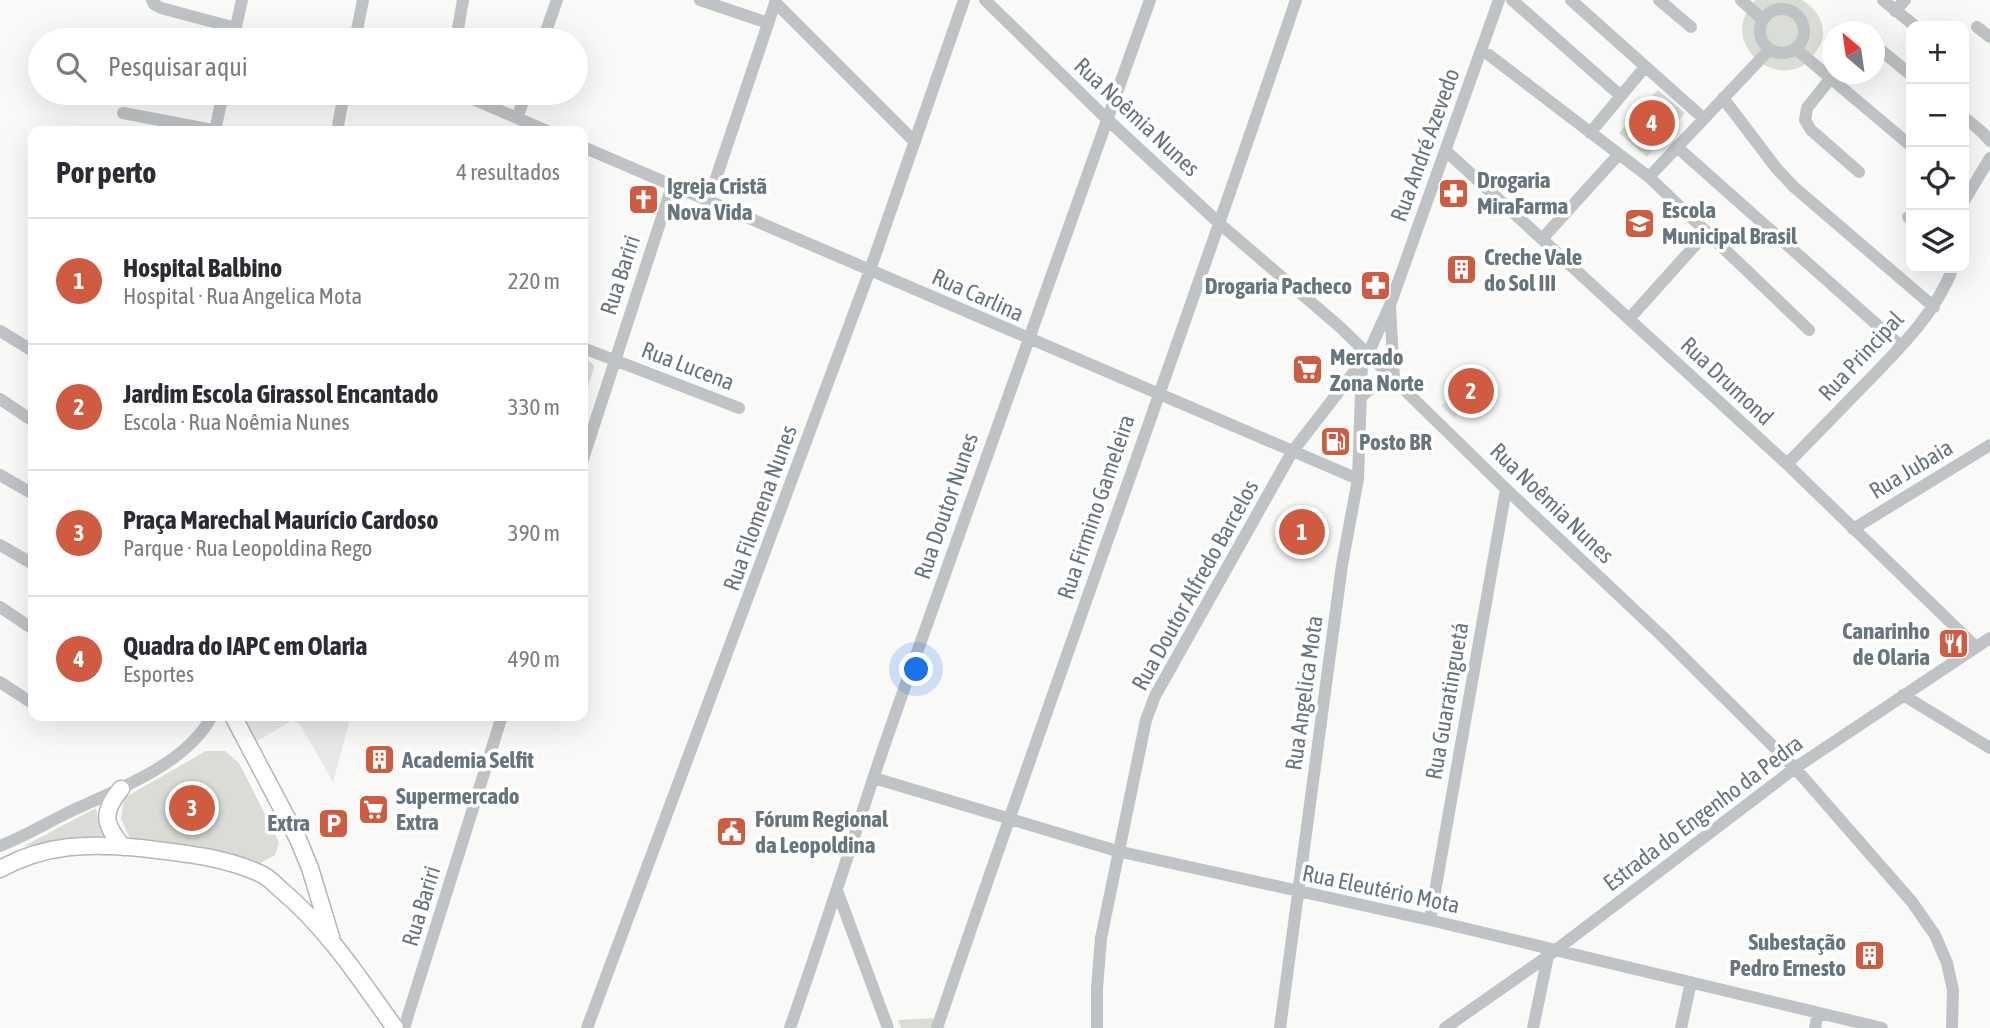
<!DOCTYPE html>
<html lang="pt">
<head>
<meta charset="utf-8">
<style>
  body { margin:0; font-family:"Asap Condensed",sans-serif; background:#f2f2f3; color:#2b2b33 }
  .controls { position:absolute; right:21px; top:21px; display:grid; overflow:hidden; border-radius:14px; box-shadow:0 7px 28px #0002 }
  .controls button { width:63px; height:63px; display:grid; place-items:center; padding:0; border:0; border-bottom:2px solid #e1e1e2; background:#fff; color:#2b2b33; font:35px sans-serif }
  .compass { position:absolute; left:1822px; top:21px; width:63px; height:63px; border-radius:50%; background:#fff; box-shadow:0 7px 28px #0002; rotate:331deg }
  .you { position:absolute; left:917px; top:670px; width:24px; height:24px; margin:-18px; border:5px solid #fff; border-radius:50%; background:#1a73e8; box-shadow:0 0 0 10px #1a73e833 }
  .badge { display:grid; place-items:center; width:46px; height:46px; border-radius:50%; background:#cf5c41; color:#fff; font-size:23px; font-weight:700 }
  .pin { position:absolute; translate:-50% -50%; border:4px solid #fff; box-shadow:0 2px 7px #0006 }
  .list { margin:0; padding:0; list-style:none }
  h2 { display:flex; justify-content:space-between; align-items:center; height:91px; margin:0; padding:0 28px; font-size:30px }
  h2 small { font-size:23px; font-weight:400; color:#7c7c81 }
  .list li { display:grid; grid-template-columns:46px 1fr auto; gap:21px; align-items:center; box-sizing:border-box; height:126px; padding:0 28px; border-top:2px solid #e1e1e2 }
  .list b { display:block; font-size:26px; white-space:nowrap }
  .list p { margin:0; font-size:23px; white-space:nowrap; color:#7c7c81 }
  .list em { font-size:23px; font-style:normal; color:#7c7c81 }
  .icon { flex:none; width:38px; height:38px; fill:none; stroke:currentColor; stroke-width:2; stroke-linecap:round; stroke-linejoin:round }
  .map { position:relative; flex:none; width:1990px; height:1028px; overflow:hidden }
  .search { position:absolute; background:#fff; box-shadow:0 7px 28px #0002; left:28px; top:28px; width:560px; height:77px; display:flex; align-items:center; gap:18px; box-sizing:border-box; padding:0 24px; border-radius:38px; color:#7c7c81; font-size:26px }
  .panel { position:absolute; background:#fff; box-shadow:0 7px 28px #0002; left:28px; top:126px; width:560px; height:595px; border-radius:14px }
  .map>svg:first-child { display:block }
  .built { fill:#e7e8e7 }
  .green { fill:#d9ddd6 }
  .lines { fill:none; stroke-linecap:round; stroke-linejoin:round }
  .major-casing { stroke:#b3b7ba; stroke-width:19 }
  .minor { stroke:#bfc3c6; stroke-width:12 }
  .major { stroke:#fff; stroke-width:16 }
  .labels { text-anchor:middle; stroke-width:7; stroke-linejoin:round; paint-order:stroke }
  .street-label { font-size:23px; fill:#67757e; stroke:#fff }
  .poi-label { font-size:23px; font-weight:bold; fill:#67757e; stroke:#fff; text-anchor:start }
</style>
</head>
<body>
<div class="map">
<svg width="1990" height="1028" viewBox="0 0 1990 1028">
  <rect width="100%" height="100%" fill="#f9f9f7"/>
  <!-- built -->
  <path class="built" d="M1476,368L1495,385L1479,402L1473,398L1454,418L1441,406Z
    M239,716H351L333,782L301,726L293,720L250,745Z"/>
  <!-- green -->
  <path class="green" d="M1756,0H1802C1815,8 1824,19 1823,35C1823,41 1820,45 1817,50C1788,102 1711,44 1756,0Z
    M1658,90L1685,113L1647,157L1619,133Z
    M583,359L592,363L594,367L583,404Z
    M206,751H225L239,763L279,842L275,855L255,866L131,841L121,819L124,798Z
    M96,808L99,823L105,836L24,846Z
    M935,1018L932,1028H901L898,1020Z"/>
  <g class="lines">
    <defs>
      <path id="major" d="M233,716L298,839L310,868L331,937
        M121,789C101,813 104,824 123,847
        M0,869C45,844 89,843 140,848C180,853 221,856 259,873C267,876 274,883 280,889C327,928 360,979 395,1028"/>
    </defs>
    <!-- major casing -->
    <use href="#major" class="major-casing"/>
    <!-- minor -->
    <path class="minor" d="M152,0L154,4L161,8L236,28
      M700,0L768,23
      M985,0L1108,120L1220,224L1340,327L1506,489L1662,636L1795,768L1912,902L1935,935L1947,963L1953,990L1952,1028
      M1512,0L1621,96
      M1571,0L1703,118
      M1659,0L1691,27
      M1741,0L1763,20
      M1883,0L1915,26
      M775,2L915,142
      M1760 31a22 22 0 1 1 44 0a22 22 0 1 1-44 0Z
      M1895,11L1905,0
      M1977,27L1990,37
      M233,40L242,0
      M355,40L363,0
      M456,40L463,0
      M543,40L557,0
      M1874,48L1883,52L1911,75
      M1796,49L1911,146
      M1489,55L1649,177L1809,330
      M1834,74L1807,108L1805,120L1811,130L1859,172
      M459,93L547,131
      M1723,98L1777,169L1794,187L1934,307
      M123,113L218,131
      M1964,117L1983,133L1990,141
      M517,118L526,93
      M215,131L223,93
      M337,131L344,93
      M1590,133L1645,67
      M583,147L1358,479
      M1677,147L1901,346
      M1446,151L1787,464L1976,647
      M1649,177L1769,50
      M1964,201L1990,158
      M708,202L776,0
      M1908,217L1911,220
      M1542,239L1619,154
      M1390,306L1394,379
      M1629,319L1707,232
      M0,331L33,351
      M583,348L739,408
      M1361,397L1376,384L1394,379
      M0,399L33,421
      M583,459L672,186
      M1787,464C1813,437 1840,410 1866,383C1900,348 1935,314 1953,268
      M0,475L33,494
      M1853,529L1990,445
      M0,545L33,564
      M0,607L33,629
      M0,682L32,703
      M1903,695L1990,748
      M874,778L1117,851L1430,920L1882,1028
      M0,846C23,837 45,824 67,813C116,790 186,765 212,716
      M838,893L888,1028
      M1430,920L1506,489
      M404,1028L502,716
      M587,1028L870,270L964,0
      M790,1028C819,945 846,862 873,779C898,704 925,631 951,557C1016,371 1085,186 1150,0
      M937,1028C1054,684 1180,344 1296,0
      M1097,1028V988L1101,938L1146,720L1155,696L1292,452L1368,354L1390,305L1499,0
      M1280,1028L1342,565L1358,479L1362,363
      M1445,1028L1548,956L1795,768L1990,638
      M1533,1028L1548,956
      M1681,1028L1691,982
      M1815,1028L1818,1013"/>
    <!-- major -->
    <use href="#major" class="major"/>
  </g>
  <!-- icons -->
  <defs>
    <symbol id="pharmacy-square" viewBox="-11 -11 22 22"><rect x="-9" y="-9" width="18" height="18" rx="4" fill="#cf5c41" stroke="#fff"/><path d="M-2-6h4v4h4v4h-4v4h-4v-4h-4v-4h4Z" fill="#fff"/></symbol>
    <symbol id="church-square" viewBox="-11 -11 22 22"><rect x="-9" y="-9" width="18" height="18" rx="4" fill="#cf5c41" stroke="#fff"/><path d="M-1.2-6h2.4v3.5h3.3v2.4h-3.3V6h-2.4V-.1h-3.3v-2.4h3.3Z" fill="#fff"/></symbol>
    <symbol id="school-square" viewBox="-11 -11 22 22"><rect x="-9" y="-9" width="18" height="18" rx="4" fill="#cf5c41" stroke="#fff"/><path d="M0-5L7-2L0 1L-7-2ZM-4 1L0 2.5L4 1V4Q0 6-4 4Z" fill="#fff"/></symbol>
    <symbol id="building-square" viewBox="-11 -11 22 22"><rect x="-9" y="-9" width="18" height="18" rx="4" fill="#cf5c41" stroke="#fff"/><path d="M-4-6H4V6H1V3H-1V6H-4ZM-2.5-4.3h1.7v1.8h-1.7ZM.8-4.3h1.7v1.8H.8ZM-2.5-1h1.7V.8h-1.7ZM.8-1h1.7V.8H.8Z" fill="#fff"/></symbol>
    <symbol id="supermarket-square" viewBox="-11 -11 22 22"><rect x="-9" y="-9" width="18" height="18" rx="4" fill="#cf5c41" stroke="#fff"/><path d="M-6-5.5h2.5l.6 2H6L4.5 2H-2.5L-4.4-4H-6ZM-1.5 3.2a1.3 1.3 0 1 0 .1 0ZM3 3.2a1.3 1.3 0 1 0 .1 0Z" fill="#fff"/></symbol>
    <symbol id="fuel-square" viewBox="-11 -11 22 22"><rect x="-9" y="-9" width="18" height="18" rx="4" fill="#cf5c41" stroke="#fff"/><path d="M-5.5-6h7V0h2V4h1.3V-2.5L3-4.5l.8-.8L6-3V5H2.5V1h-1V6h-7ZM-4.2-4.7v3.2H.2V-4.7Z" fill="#fff"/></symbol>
    <symbol id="restaurant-square" viewBox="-11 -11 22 22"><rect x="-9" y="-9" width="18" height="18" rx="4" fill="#cf5c41" stroke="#fff"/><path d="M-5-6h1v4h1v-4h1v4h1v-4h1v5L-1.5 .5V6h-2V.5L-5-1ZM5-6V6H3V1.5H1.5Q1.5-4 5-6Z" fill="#fff"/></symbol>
    <symbol id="parking-square" viewBox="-11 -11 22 22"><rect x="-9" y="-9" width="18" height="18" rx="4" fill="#cf5c41" stroke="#fff"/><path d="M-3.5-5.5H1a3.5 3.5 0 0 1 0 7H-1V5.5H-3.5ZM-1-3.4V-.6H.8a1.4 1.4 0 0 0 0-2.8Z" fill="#fff"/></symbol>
    <symbol id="civic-square" viewBox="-11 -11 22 22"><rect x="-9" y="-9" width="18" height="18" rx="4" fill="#cf5c41" stroke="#fff"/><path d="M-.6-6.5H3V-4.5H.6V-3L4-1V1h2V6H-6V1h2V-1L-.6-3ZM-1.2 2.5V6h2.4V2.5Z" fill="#fff"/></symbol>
  </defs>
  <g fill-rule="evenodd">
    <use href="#pharmacy-square" x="1436" y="176" width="35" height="35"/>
    <use href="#church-square" x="626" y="182" width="35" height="35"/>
    <use href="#school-square" x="1622" y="206" width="35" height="35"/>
    <use href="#building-square" x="1444" y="252" width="35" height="35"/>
    <use href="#pharmacy-square" x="1358" y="268" width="35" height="35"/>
    <use href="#supermarket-square" x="1290" y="352" width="35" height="35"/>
    <use href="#fuel-square" x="1318" y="424" width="35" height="35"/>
    <use href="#restaurant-square" x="1936" y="626" width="35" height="35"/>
    <use href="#building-square" x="362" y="742" width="35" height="35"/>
    <use href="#supermarket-square" x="356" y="792" width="35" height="35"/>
    <use href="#parking-square" x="316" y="806" width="35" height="35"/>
    <use href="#civic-square" x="714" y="814" width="35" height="35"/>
    <use href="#building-square" x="1852" y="938" width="35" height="35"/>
  </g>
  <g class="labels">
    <!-- street labels -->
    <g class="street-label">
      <text transform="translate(1137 117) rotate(43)" y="8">Rua Noêmia Nunes</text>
      <text transform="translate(1425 145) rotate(-70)" y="8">Rua André Azevedo</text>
      <text transform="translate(620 275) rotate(-72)" y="8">Rua Bariri</text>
      <text transform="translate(978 295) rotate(24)" y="8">Rua Carlina</text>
      <text transform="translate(1861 356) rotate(-47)" y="8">Rua Principal</text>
      <text transform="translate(688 366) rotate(21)" y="8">Rua Lucena</text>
      <text transform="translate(1727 381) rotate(43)" y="8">Rua Drumond</text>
      <text transform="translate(1911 469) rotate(-31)" y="8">Rua Jubaia</text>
      <text transform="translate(1552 503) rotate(44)" y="8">Rua Noêmia Nunes</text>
      <text transform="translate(946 506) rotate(-71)" y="8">Rua Doutor Nunes</text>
      <text transform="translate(1096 507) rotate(-71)" y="8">Rua Firmino Gameleira</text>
      <text transform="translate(760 508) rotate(-70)" y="8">Rua Filomena Nunes</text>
      <text transform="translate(1195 585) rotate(-61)" y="8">Rua Doutor Alfredo Barcelos</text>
      <text transform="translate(1304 693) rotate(-82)" y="8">Rua Angelica Mota</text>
      <text transform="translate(1447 701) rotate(-80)" y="8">Rua Guaratinguetá</text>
      <text transform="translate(1703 813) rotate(-37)" y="8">Estrada do Engenho da Pedra</text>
      <text transform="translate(1381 889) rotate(12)" y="8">Rua Eleutério Mota</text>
      <text transform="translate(421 906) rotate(-73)" y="8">Rua Bariri</text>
    </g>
    <!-- poi labels -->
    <g class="poi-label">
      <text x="1477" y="188">Drogaria<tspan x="1477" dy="26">MiraFarma</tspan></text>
      <text x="667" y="194">Igreja Cristã<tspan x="667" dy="26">Nova Vida</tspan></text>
      <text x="1662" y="218">Escola<tspan x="1662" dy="26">Municipal Brasil</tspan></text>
      <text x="1484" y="265">Creche Vale<tspan x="1484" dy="26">do Sol III</tspan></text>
      <text x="1352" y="294" text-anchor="end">Drogaria Pacheco</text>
      <text x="1330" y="365">Mercado<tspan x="1330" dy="26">Zona Norte</tspan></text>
      <text x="1359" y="450">Posto BR</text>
      <text x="1930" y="639" text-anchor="end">Canarinho<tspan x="1930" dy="26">de Olaria</tspan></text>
      <text x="402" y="768">Academia Selfit</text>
      <text x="396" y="804">Supermercado<tspan x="396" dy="26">Extra</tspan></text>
      <text x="755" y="827">Fórum Regional<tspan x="755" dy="26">da Leopoldina</tspan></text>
      <text x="310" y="831" text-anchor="end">Extra</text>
      <text x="1846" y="950" text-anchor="end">Subestação<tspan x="1846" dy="26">Pedro Ernesto</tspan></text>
    </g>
  </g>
</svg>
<div class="controls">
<button>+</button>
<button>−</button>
<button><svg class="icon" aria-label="locate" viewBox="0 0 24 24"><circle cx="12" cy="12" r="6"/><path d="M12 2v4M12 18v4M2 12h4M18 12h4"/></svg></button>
<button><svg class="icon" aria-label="layers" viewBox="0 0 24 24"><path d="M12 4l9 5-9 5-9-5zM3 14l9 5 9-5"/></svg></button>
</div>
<svg class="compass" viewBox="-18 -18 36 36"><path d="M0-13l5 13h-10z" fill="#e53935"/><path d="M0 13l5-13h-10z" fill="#7c7c81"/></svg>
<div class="you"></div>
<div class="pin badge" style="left:1302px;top:532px">1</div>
<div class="pin badge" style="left:1471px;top:391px">2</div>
<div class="pin badge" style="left:192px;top:808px">3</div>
<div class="pin badge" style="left:1652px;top:123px">4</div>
<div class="search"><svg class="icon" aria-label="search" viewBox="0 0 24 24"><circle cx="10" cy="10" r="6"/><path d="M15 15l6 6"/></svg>Pesquisar aqui</div>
<section class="panel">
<h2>Por perto<small>4 resultados</small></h2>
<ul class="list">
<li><span class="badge">1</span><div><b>Hospital Balbino</b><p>Hospital · Rua Angelica Mota</p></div><em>220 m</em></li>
<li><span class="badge">2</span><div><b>Jardim Escola Girassol Encantado</b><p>Escola · Rua Noêmia Nunes</p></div><em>330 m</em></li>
<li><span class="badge">3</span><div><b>Praça Marechal Maurício Cardoso</b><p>Parque · Rua Leopoldina Rego</p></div><em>390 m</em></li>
<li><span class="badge">4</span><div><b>Quadra do IAPC em Olaria</b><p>Esportes</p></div><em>490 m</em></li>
</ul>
</section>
</div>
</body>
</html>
